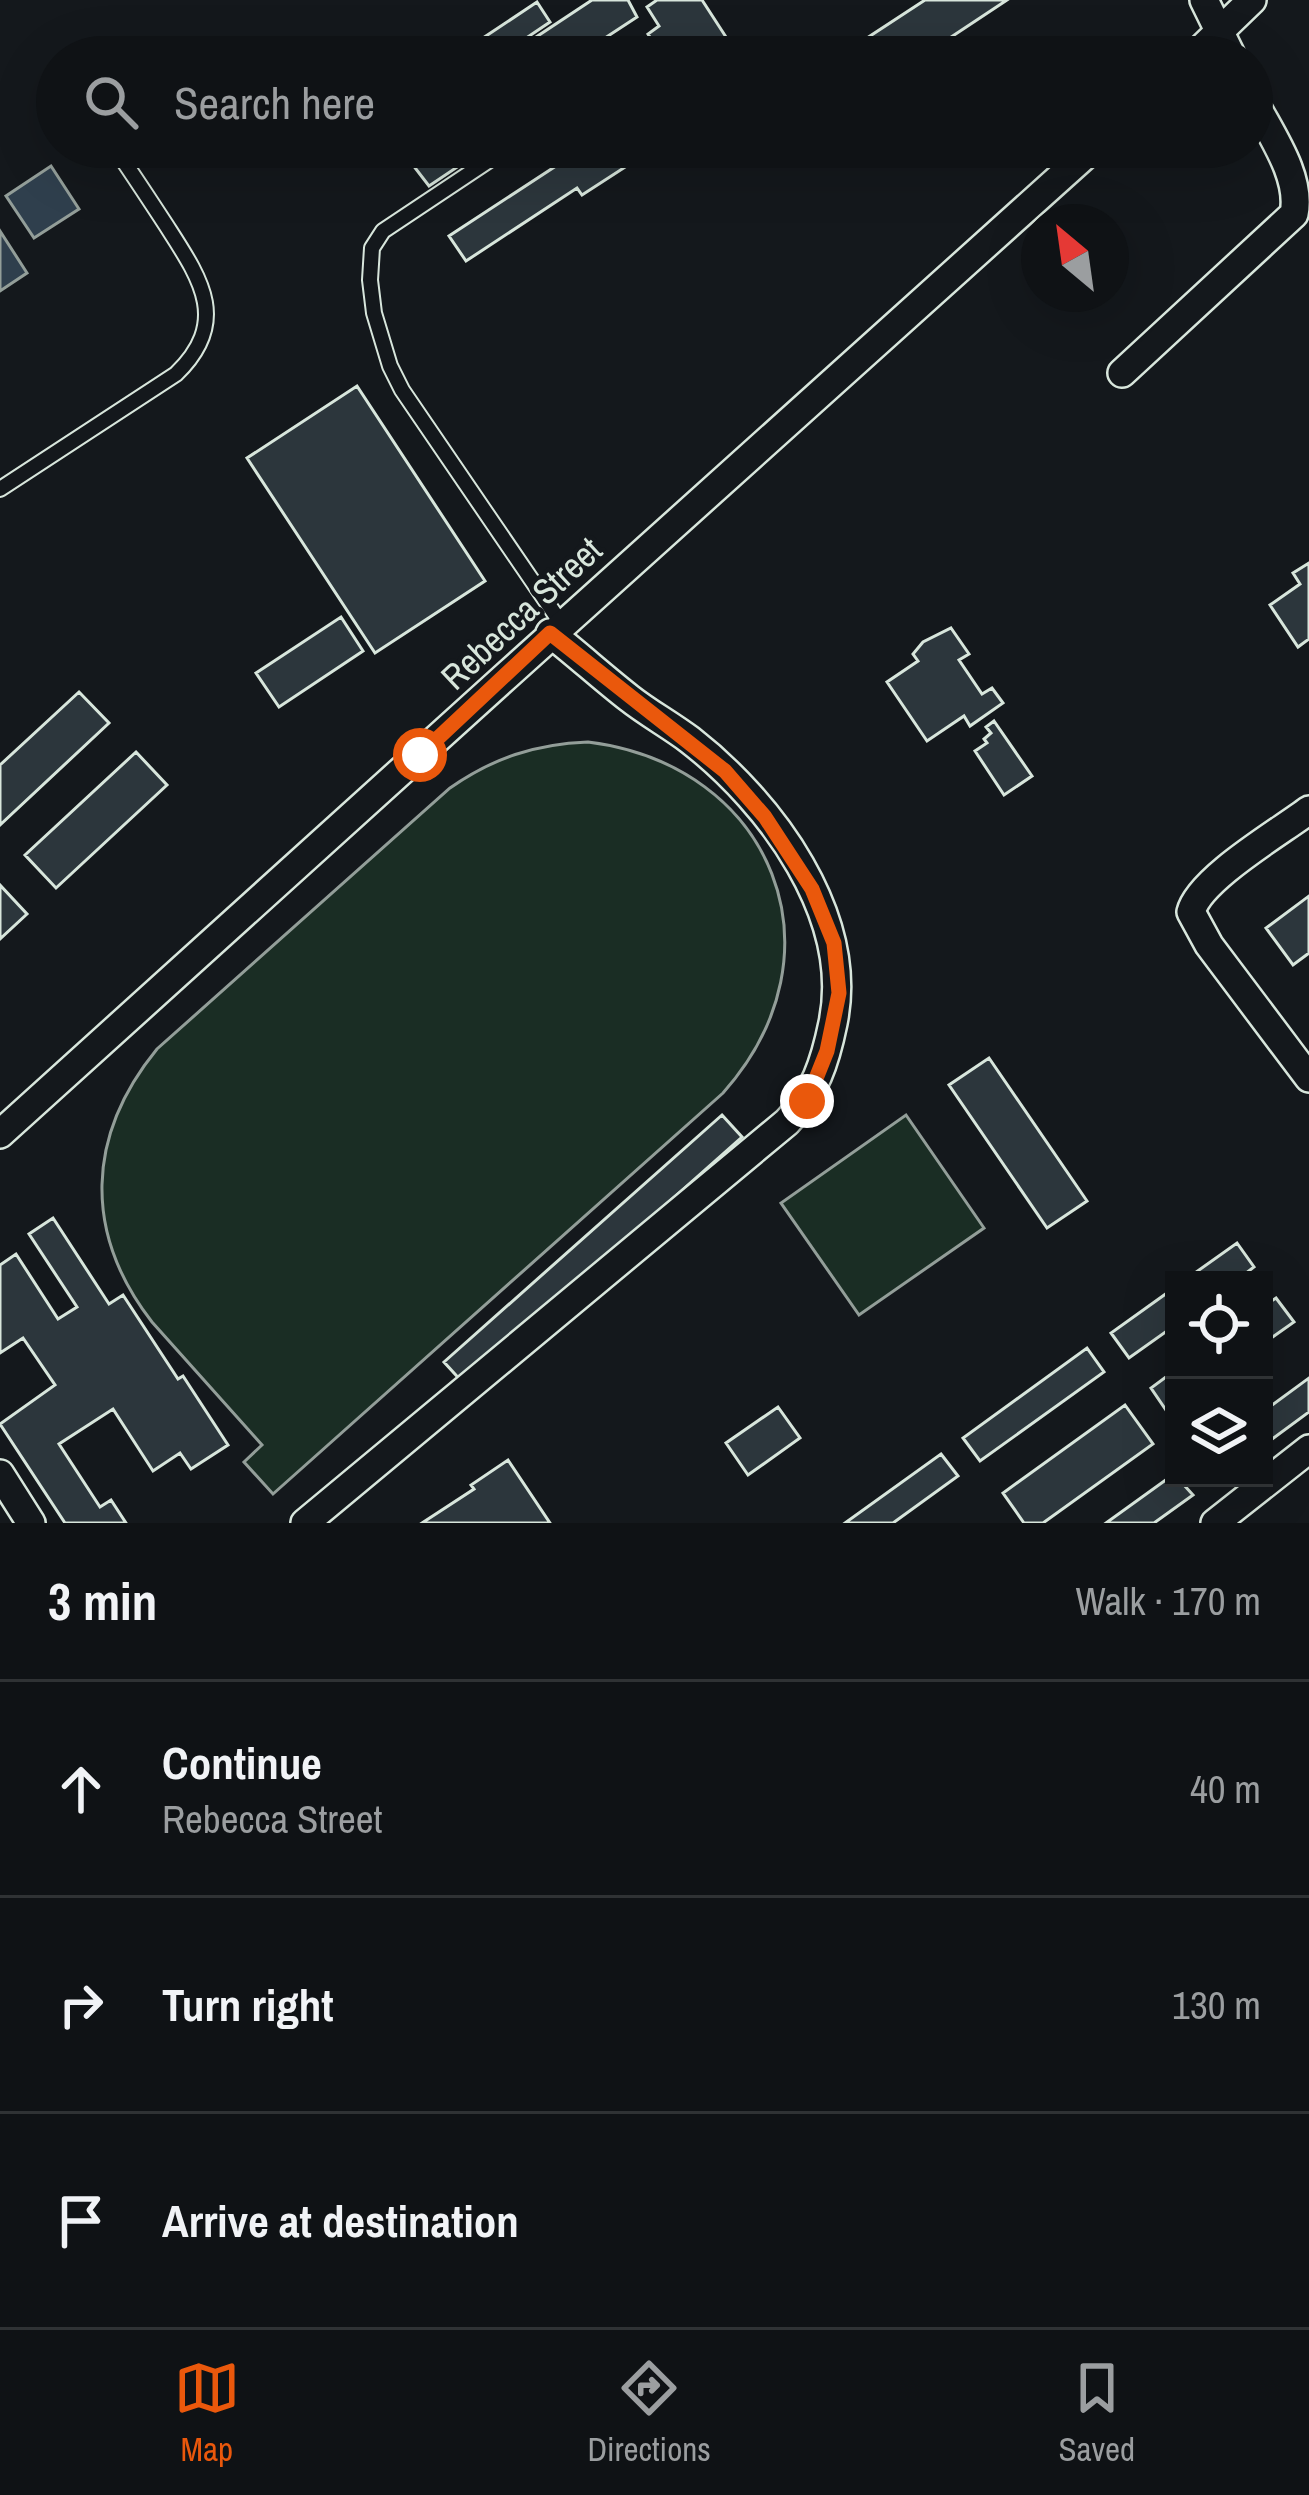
<!DOCTYPE html>
<html lang="en">
<head>
<meta charset="utf-8">
<style>
  body { margin:0; font-family:"Archivo Narrow",sans-serif; background:#1d2022; color:#f1f3f6 }
  .controls { position:absolute; right:36px; bottom:36px; display:grid; overflow:hidden; border-radius:0px; box-shadow:0 12px 48px #0002 }
  .controls button { width:108px; height:108px; display:grid; place-items:center; padding:0; border:0; border-bottom:3px solid #2f3234; background:#0f1215; color:#f1f3f6; font:60px sans-serif }
  .compass { position:absolute; left:1021px; top:204px; width:108px; height:108px; border-radius:50%; background:#0f1215; box-shadow:0 12px 48px #0002; rotate:331deg }
  .stop { position:absolute; width:36px; height:36px; margin:-27px; border:9px solid #ea580c; border-radius:50%; background:#fff }
  .stop.end { background:#ea580c; border-color:#fff; box-shadow:0 3px 12px #0008 }
  .list { margin:0; padding:0; list-style:none }
  h2 { display:flex; justify-content:space-between; align-items:center; height:156px; margin:0; padding:0 48px; font-size:51px }
  h2 small { font-size:39px; font-weight:400; color:#9b9ea0 }
  .list li { display:grid; grid-template-columns:78px 1fr auto; gap:36px; align-items:center; box-sizing:border-box; height:216px; padding:0 48px; border-top:3px solid #2f3234 }
  .list b { display:block; font-size:45px; white-space:nowrap }
  .list p { margin:0; font-size:39px; white-space:nowrap; color:#9b9ea0 }
  .list em { font-size:39px; font-style:normal; color:#9b9ea0 }
  .icon { flex:none; width:66px; height:66px; fill:none; stroke:currentColor; stroke-width:2; stroke-linecap:round; stroke-linejoin:round }
  .map { position:relative; flex:none; width:1309px; height:1523px; overflow:hidden }
  .search { position:absolute; background:#0f1215; box-shadow:0 12px 48px #0002; left:36px; right:36px; top:36px; height:132px; display:flex; align-items:center; gap:30px; box-sizing:border-box; padding:0 42px; border-radius:66px; color:#9b9ea0; font-size:45px }
  .sheet { height:804px; background:#0f1215 }
  nav { display:flex; justify-content:space-around; align-items:center; box-sizing:border-box; height:168px; border-top:3px solid #2f3234; background:#0f1215; font-size:33px; color:#9b9ea0 }
  nav a { display:grid; justify-items:center; gap:6px }
  nav .on { color:#ea580c }
  .map>svg:first-child { display:block }
  .green { fill:#1a2d24; stroke:#939e99; stroke-width:3 }
  .water { fill:#2f3f4d; stroke:#939e99; stroke-width:3 }
  .building { fill:#2c363c; stroke:#d8e6dc; stroke-width:3 }
  .lines { fill:none; stroke-linecap:round; stroke-linejoin:round }
  .lane-casing { stroke:#d8e6dc; stroke-width:18 }
  .street-casing { stroke:#d8e6dc; stroke-width:32 }
  .lane { stroke:#14181c; stroke-width:14 }
  .street { stroke:#14181c; stroke-width:27 }
  .route { stroke:#ea580c; stroke-width:15 }
  .labels { text-anchor:middle; stroke-width:9; stroke-linejoin:round; paint-order:stroke }
  .street-label { font-size:36px; fill:#d8e6dc; stroke:#14181c }
</style>
</head>
<body>
<div class="map">
<svg width="1309" height="1523" viewBox="0 0 1309 1523">
  <rect width="100%" height="100%" fill="#14181c"/>
  <!-- green -->
  <path class="green" d="M588,742C773,765 848,953 723,1093L273,1494L244,1462L262,1445L152,1322C83,1233 86,1136 157,1049L450,788C493,758 535,744 588,742Z
    M906,1115L984,1228L859,1315L781,1203Z"/>
  <!-- water -->
  <path class="water" d="M51,166L79,209L34,238L6,196Z
    M0,231L27,273L0,291Z"/>
  <!-- building -->
  <path class="building" d="M592,0H628L637,17L576,57H506Z
    M657,0H702L726,37L695,57H663L648,34L659,26L647,7Z
    M925,0H1007L921,57H876L864,40Z
    M537,2L550,22L498,57H491L480,40Z
    M399,147H487L429,186Z
    M585,147H656L582,195L577,188L466,261L449,236Z
    M357,386L485,581L375,653L247,458Z
    M1309,563V639L1298,647L1270,605L1300,584L1293,573Z
    M341,617L363,651L279,707L256,673Z
    M951,628L969,654L959,660L982,694L992,688L1003,703L970,726L964,716L927,741L887,682L918,661L913,654L923,642Z
    M79,692L109,723L0,825V765Z
    M994,721L1032,776L1004,795L975,751L987,743L984,739L991,733L986,727Z
    M136,752L167,785L56,888L25,855Z
    M0,885L27,914L0,939Z
    M1309,896V953L1293,965L1266,928Z
    M989,1058L1087,1201L1047,1228L949,1085Z
    M722,1115L742,1137L464,1384L444,1362Z
    M53,1218L109,1304L123,1295L178,1379L183,1376L228,1445L191,1469L180,1453L153,1471L113,1409L59,1444L100,1507L111,1500L126,1523H65L0,1424L55,1385L23,1338L0,1353V1265L16,1254L58,1319L77,1307L29,1234Z
    M1237,1243L1254,1267L1237,1280H1185Z
    M1174,1288V1326L1129,1358L1111,1333Z
    M1276,1298L1294,1322L1264,1343V1306Z
    M1087,1348L1104,1372L980,1461L963,1438Z
    M1174,1371V1408L1168,1413L1151,1388Z
    M1309,1378V1412L1264,1445V1411Z
    M1125,1405L1153,1444L1043,1523H1024L1003,1493Z
    M778,1407L800,1438L748,1475L726,1443Z
    M941,1454L958,1476L893,1523H845Z
    M508,1460L550,1523H422L474,1489L471,1485Z
    M1174,1474L1193,1495L1154,1523H1106Z"/>
  <g class="lines">
    <defs>
      <path id="lane" d="M509,147L383,231L372,248L370,280L374,313L390,366L402,390L561,623
        M0,489L176,374C231,321 200,278 166,225C149,199 132,173 114,147"/>
      <path id="street" d="M1204,0L1232,57
        M1193,57L1252,0
        M1122,373L1294,214C1302,176 1269,132 1252,98
        M1309,810C1280,832 1199,879 1191,912L1209,945L1309,1078
        M0,1134C365,805 727,474 1094,147
        M0,1474L31,1523
        M305,1523L787,1122C815,1093 825,1062 833,1023C855,916 771,803 690,740C670,725 648,713 629,698C602,677 577,654 550,633
        M1215,1523L1309,1449"/>
    </defs>
    <!-- lane casing -->
    <use href="#lane" class="lane-casing"/>
    <!-- street casing -->
    <use href="#street" class="street-casing"/>
    <!-- lane -->
    <use href="#lane" class="lane"/>
    <!-- street -->
    <use href="#street" class="street"/>
  </g>
  <g class="lines">
    <!-- route -->
    <path class="route" d="M420,755L550,633L725,771L765,817L812,889L834,943L839,993L827,1051L807,1101"/>
  </g>
  <g class="labels">
    <!-- street labels -->
    <g class="street-label">
      <text transform="translate(521 613) rotate(-43)" y="13">Rebecca Street</text>
    </g>
  </g>
</svg>
<div class="controls">
<button><svg class="icon" aria-label="locate" viewBox="0 0 24 24"><circle cx="12" cy="12" r="6"/><path d="M12 2v4M12 18v4M2 12h4M18 12h4"/></svg></button>
<button><svg class="icon" aria-label="layers" viewBox="0 0 24 24"><path d="M12 4l9 5-9 5-9-5zM3 14l9 5 9-5"/></svg></button>
</div>
<svg class="compass" viewBox="-18 -18 36 36"><path d="M0-13l5 13h-10z" fill="#e53935"/><path d="M0 13l5-13h-10z" fill="#9b9ea0"/></svg>
<div class="stop" style="left:420px;top:755px"></div>
<div class="stop end" style="left:807px;top:1101px"></div>
<div class="search"><svg class="icon" aria-label="search" viewBox="0 0 24 24"><circle cx="10" cy="10" r="6"/><path d="M15 15l6 6"/></svg>Search here</div>
</div>
<section class="sheet">
<h2>3 min<small>Walk · 170 m</small></h2>
<ul class="list">
<li><svg class="icon" aria-label="ahead" viewBox="0 0 24 24"><path d="M12 20V5M6 11l6-6 6 6"/></svg><div><b>Continue</b><p>Rebecca Street</p></div><em>40 m</em></li>
<li><svg class="icon" aria-label="right" viewBox="0 0 24 24"><path d="M7 20v-9h11M14 6l5 5-5 5"/></svg><div><b>Turn right</b></div><em>130 m</em></li>
<li><svg class="icon" aria-label="arrive" viewBox="0 0 24 24"><path d="M6 21V4h12l-3 4 3 4H6"/></svg><div><b>Arrive at destination</b></div></li>
</ul>
</section>
<nav>
<a class="on"><svg class="icon" aria-label="map" viewBox="0 0 24 24"><path d="M3 6l6-2 6 2 6-2v14l-6 2-6-2-6 2zM9 4v14M15 6v14"/></svg>Map</a>
<a><svg class="icon" aria-label="directions" viewBox="0 0 24 24"><path d="M12 3l9 9-9 9-9-9zM9 14v-3h6M13 9l2 2-2 2"/></svg>Directions</a>
<a><svg class="icon" aria-label="saved" viewBox="0 0 24 24"><path d="M7 4h10v16l-5-4-5 4z"/></svg>Saved</a>
</nav>
</body>
</html>
